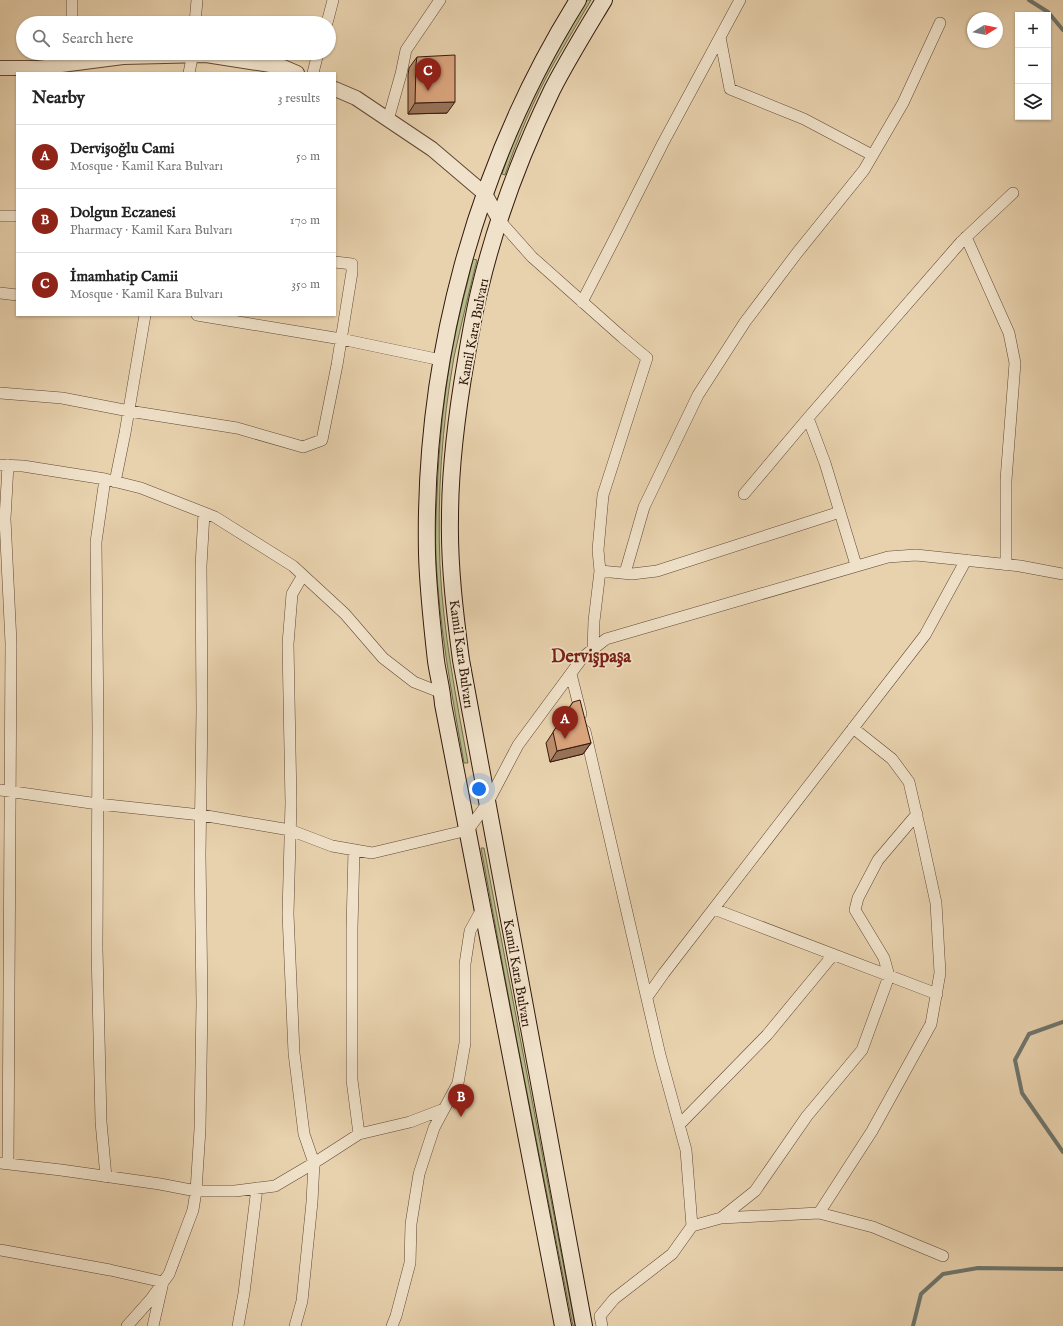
<!DOCTYPE html>
<html lang="en">
<head>
<meta charset="utf-8">
<style>
  body { margin:0; font-family:"IM FELL English",serif; background:#f2f2f2; color:#222 }
  .controls { position:absolute; right:12px; top:12px; display:grid; overflow:hidden; border-radius:0px; box-shadow:0 1px 3px #0004 }
  .controls button { width:36px; height:36px; display:grid; place-items:center; padding:0; border:0; border-bottom:1px solid #e0e0e0; background:#fff; color:#222; font:20px sans-serif }
  .compass { position:absolute; left:967px; top:12px; width:36px; height:36px; border-radius:50%; background:#fff; box-shadow:0 1px 3px #0004; rotate:80deg }
  .you { position:absolute; left:479px; top:789px; width:14px; height:14px; margin:-10px; border:3px solid #fff; border-radius:50%; background:#1a73e8; box-shadow:0 0 0 6px #1a73e833 }
  .badge { display:grid; place-items:center; width:26px; height:26px; border-radius:50%; background:#8f2418; color:#fff; font-size:13px; font-weight:700 }
  .pin { position:absolute; translate:-50% -33px; filter:drop-shadow(0 1px 2px #0008) }
  .pin::after { content:''; position:absolute; top:21px; width:14px; height:12px; background:inherit; clip-path:polygon(0 0,100% 0,50% 100%) }
  .list { margin:0; padding:0; list-style:none }
  h2 { display:flex; justify-content:space-between; align-items:center; height:52px; margin:0; padding:0 16px; font-size:17px }
  h2 small { font-size:13px; font-weight:400; color:#767676 }
  .list li { display:grid; grid-template-columns:26px 1fr auto; gap:12px; align-items:center; box-sizing:border-box; height:64px; padding:0 16px; border-top:1px solid #e0e0e0 }
  .list b { display:block; font-size:15px; white-space:nowrap }
  .list p { margin:0; font-size:13px; white-space:nowrap; color:#767676 }
  .list em { font-size:13px; font-style:normal; color:#767676 }
  .icon { flex:none; width:22px; height:22px; fill:none; stroke:currentColor; stroke-width:2; stroke-linecap:round; stroke-linejoin:round }
  .map { position:relative; flex:none; width:1063px; height:1326px; overflow:hidden }
  .search { position:absolute; background:#fff; box-shadow:0 1px 3px #0004; left:16px; top:16px; width:320px; height:44px; display:flex; align-items:center; gap:10px; box-sizing:border-box; padding:0 14px; border-radius:22px; color:#767676; font-size:15px }
  .panel { position:absolute; background:#fff; box-shadow:0 1px 3px #0004; left:16px; top:72px; width:320px; height:244px; border-radius:0px }
  .map>svg:first-child { display:block }
  .green { fill:#b5bc8b; stroke:#746a4c }
  .lines { fill:none; stroke-linecap:round; stroke-linejoin:round }
  .stream { stroke:#6f776f; stroke-width:4 }
  .minor-casing { stroke:#604735; stroke-width:12 }
  .tertiary-casing { stroke:#604735; stroke-width:16 }
  .secondary-casing { stroke:#32190d; stroke-width:18 }
  .minor { stroke:#f0e2ca; stroke-width:11 }
  .tertiary { stroke:#f0e2ca; stroke-width:14 }
  .secondary { stroke:#f0e2ca; stroke-width:16 }
  .wall { fill:#bb8c6a; stroke:#32190d }
  .shaded-wall { fill:#987256; stroke:#32190d }
  .building { fill:#d9a37b; stroke:#32190d }
  .labels { text-anchor:middle; stroke-width:3.5; stroke-linejoin:round; paint-order:stroke }
  .street-label { font-size:14px; fill:#32190d; stroke:#f0e2ca }
  .district-label { font-size:18px; font-weight:bold; fill:#7a1f14; stroke:#f0e2ca }
</style>
</head>
<body>
<div class="map">
<svg width="1063" height="1326" viewBox="0 0 1063 1326">
  <rect width="100%" height="100%" fill="#e8d2ae"/>
  <filter id="stains"><feTurbulence type="fractalNoise" baseFrequency=".005" numOctaves="4"/><feColorMatrix values="0 0 0 0 .2 0 0 0 0 .09 0 0 0 0 .02 0 0 0 .5 -.17"/></filter>
  <radialGradient id="worn" r=".72"><stop offset=".6" stop-color="#630" stop-opacity="0"/><stop offset="1" stop-color="#630" stop-opacity=".3"/></radialGradient>
  <!-- green -->
  <path class="green" d="M587,0H591C579,21 566,42 554,63C534,99 518,137 505,175L502,174C516,132 536,90 557,50C566,33 577,17 587,0Z
    M473,259L477,260C469,292 461,325 454,357C442,425 437,496 440,565C443,632 456,697 468,763H464C452,695 439,627 436,557C435,536 436,515 437,494C439,443 444,391 454,341C459,313 467,286 473,259Z
    M481,848H484L575,1326H573L516,1037Z"/>
  <g class="lines">
    <!-- stream -->
    <path class="stream" d="M1029,0L1048,12L1063,30
      M1063,1022L1029,1034L1015,1060L1022,1093L1063,1152
      M913,1326L921,1294L943,1274L978,1268L1063,1269"/>
    <defs>
      <path id="minor" d="M72,0V23
        M195,23L197,0
        M327,23L333,0
        M720,37L730,89L804,119L872,155
        M189,73L193,53
        M313,73L318,53
        M388,120L401,74L406,50L440,0
        M0,216H17
        M500,221L532,257L622,337L647,358L603,495L598,550L600,571L594,621L593,649
        M966,237L1009,333L1015,363L1006,480V565
        M0,293L17,295
        M582,302L617,234L663,143L740,0
        M197,315L341,339L441,360
        M0,393L62,398L129,411L237,428L303,447L322,440L337,365L352,272V264L335,262
        M808,418L825,463L856,565
        M0,465L23,466L105,479L141,488L215,517L293,566L345,614L383,658L414,682L442,693
        M8,465L5,519L11,643L8,1164
        M105,479L96,542L98,728L97,949L101,1122L106,1177
        M115,482L125,433L145,315
        M744,494L808,418L961,242L1013,193
        M600,571L632,574L657,571L840,512
        M625,573L644,507L698,395L745,322L797,253L864,170L903,103L940,23
        M571,674L581,714
        M585,731L660,1055L686,1150L692,1226L672,1254L614,1299L600,1316L602,1326
        M0,790L98,804L201,815L290,830L332,846L372,853L468,830L487,804L518,745L583,657L606,639L888,557L916,555L1020,566L1063,574
        M354,850L352,928V1080L359,1134
        M714,909L937,994
        M647,997L664,973L925,635L966,560
        M679,1125L767,1035L833,955
        M0,1163L61,1170L160,1184L196,1191H235L275,1186L314,1163L359,1134L410,1122L444,1109
        M819,1213L872,1131L931,1024L940,973L936,903L921,834L909,782L892,759L853,728
        M721,1218L755,1191L807,1116L862,1050L889,976L884,958L855,910L858,898L878,860L917,814
        M692,1226L721,1218L819,1213L873,1227L943,1256
        M0,1250L110,1270L163,1282L153,1326
        M127,1326L151,1299L169,1274L193,1210L196,1191L200,1129L202,1003L200,855L202,710L201,566L204,513
        M238,1326L244,1293L257,1188
        M295,1326L302,1301L312,1202L314,1163L304,1134L294,1053L288,914L291,803L288,644L292,594L303,575
        M392,1326L396,1316L410,1263L411,1224L419,1174L434,1128L458,1083L465,1043V964L470,931L482,909"/>
      <path id="tertiary" d="M0,68H38L123,57L206,55L283,67L297,73
        M335,89L356,98L432,149L485,194L500,221"/>
      <path id="secondary" d="M563,1326L443,704C442,689 438,675 436,661C432,625 428,590 427,554C423,360 475,165 578,0
        M584,1326L461,660C455,614 449,565 450,518C450,465 457,412 466,360C470,336 474,312 480,288C496,221 522,152 552,90C568,59 586,30 604,0"/>
    </defs>
    <!-- minor casing -->
    <use href="#minor" class="minor-casing"/>
    <!-- tertiary casing -->
    <use href="#tertiary" class="tertiary-casing"/>
    <!-- secondary casing -->
    <use href="#secondary" class="secondary-casing"/>
    <!-- minor -->
    <use href="#minor" class="minor"/>
    <!-- tertiary -->
    <use href="#tertiary" class="tertiary"/>
    <!-- secondary -->
    <use href="#secondary" class="secondary"/>
  </g>
  <!-- wall -->
  <path class="wall" d="M417,57L447,113L408,114V75L409,68Z
    M573,702L591,743L583,754L550,762L546,743Z"/>
  <!-- shaded-wall -->
  <path class="shaded-wall" d="M455,102L447,113L408,114L415,103Z
    M591,743L583,754L550,762L557,751Z"/>
  <!-- building -->
  <path class="building" d="M455,55V102L415,103L416,64L417,57Z
    M580,700L591,743L557,751L553,732L573,702Z"/>
  <g class="labels">
    <!-- street labels -->
    <g class="street-label">
      <text transform="translate(473 332) rotate(-79)" y="5">Kamil Kara Bulvarı</text>
      <text transform="translate(462 654) rotate(82)" y="5">Kamil Kara Bulvarı</text>
      <text transform="translate(518 973) rotate(80)" y="5">Kamil Kara Bulvarı</text>
    </g>
    <!-- district labels -->
    <g class="district-label">
      <text x="591" y="662">Dervişpaşa</text>
    </g>
  </g>
  <rect width="100%" height="100%" filter="url(#stains)"/>
  <rect width="100%" height="100%" fill="url(#worn)"/>
</svg>
<div class="controls">
<button>+</button>
<button>−</button>
<button><svg class="icon" aria-label="layers" viewBox="0 0 24 24"><path d="M12 4l9 5-9 5-9-5zM3 14l9 5 9-5"/></svg></button>
</div>
<svg class="compass" viewBox="-18 -18 36 36"><path d="M0-13l5 13h-10z" fill="#e53935"/><path d="M0 13l5-13h-10z" fill="#767676"/></svg>
<div class="you"></div>
<div class="pin badge" style="left:565px;top:739px">A</div>
<div class="pin badge" style="left:461px;top:1117px">B</div>
<div class="pin badge" style="left:428px;top:91px">C</div>
<div class="search"><svg class="icon" aria-label="search" viewBox="0 0 24 24"><circle cx="10" cy="10" r="6"/><path d="M15 15l6 6"/></svg>Search here</div>
<section class="panel">
<h2>Nearby<small>3 results</small></h2>
<ul class="list">
<li><span class="badge">A</span><div><b>Dervişoğlu Cami</b><p>Mosque · Kamil Kara Bulvarı</p></div><em>50 m</em></li>
<li><span class="badge">B</span><div><b>Dolgun Eczanesi</b><p>Pharmacy · Kamil Kara Bulvarı</p></div><em>170 m</em></li>
<li><span class="badge">C</span><div><b>İmamhatip Camii</b><p>Mosque · Kamil Kara Bulvarı</p></div><em>350 m</em></li>
</ul>
</section>
</div>
</body>
</html>
